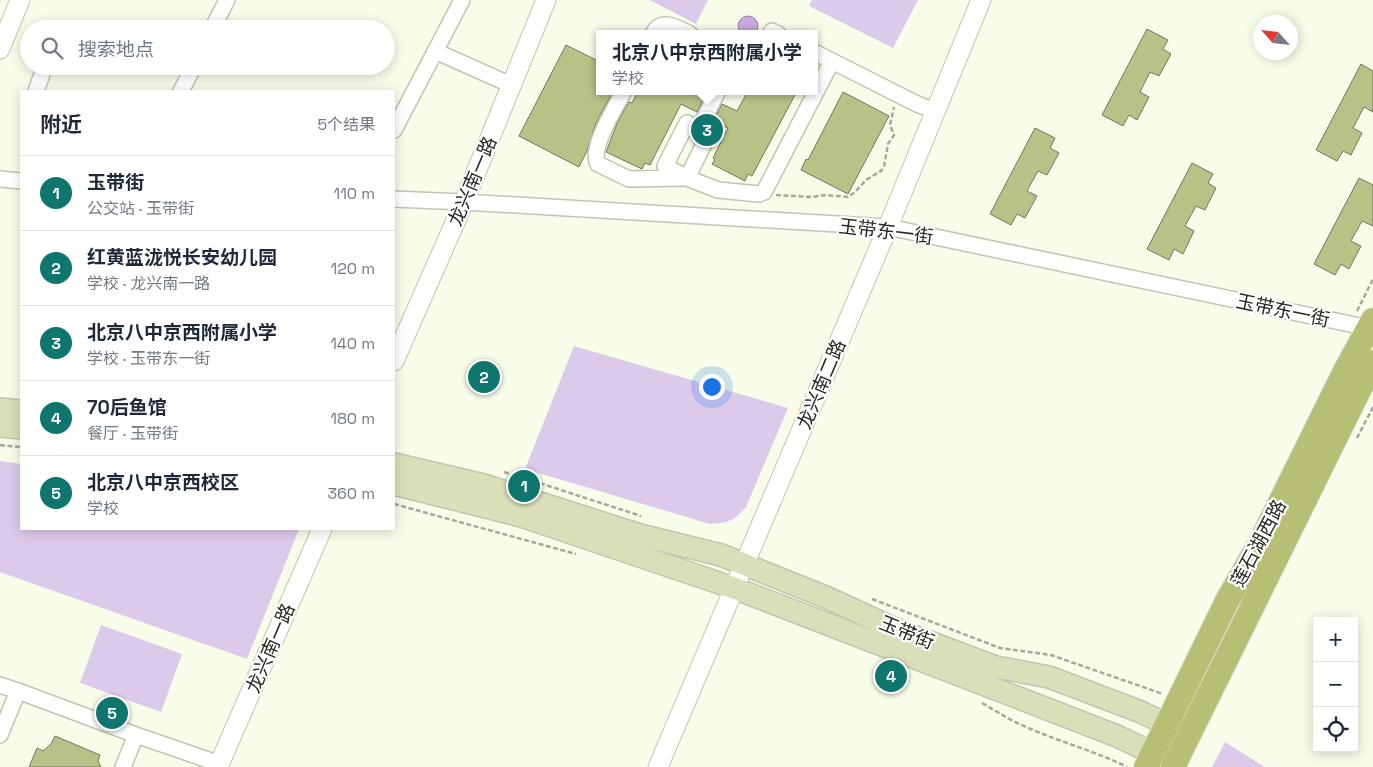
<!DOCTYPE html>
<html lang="zh">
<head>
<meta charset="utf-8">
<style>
  body { margin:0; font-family:"Space Grotesk","Noto Sans SC",sans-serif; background:#f2f2f3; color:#1f2937 }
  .controls { position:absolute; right:15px; bottom:15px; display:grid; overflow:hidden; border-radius:0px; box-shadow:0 2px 12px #0003 }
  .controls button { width:45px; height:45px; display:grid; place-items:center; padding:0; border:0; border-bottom:1px solid #e0e1e3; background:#fff; color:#1f2937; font:25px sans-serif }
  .compass { position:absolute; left:1253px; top:15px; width:45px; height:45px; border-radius:50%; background:#fff; box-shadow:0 2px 12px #0003; rotate:297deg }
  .you { position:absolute; left:711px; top:386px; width:18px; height:18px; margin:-12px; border:4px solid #fff; border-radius:50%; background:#1a73e8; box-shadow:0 0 0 8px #1a73e833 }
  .badge { display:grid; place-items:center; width:32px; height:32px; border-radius:50%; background:#0f766e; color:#fff; font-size:16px; font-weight:700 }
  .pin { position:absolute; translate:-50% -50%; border:2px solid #fff; box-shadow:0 1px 5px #0006 }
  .popup { position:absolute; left:596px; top:30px; width:222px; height:65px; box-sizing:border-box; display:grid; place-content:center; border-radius:0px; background:#fff; filter:drop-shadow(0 1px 4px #0005); font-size:16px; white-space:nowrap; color:#747a83 }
  .popup b { font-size:19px; color:#1f2937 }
  .popup::after { content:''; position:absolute; left:50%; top:100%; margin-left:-10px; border:10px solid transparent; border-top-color:#fff }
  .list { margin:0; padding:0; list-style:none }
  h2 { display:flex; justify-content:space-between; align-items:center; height:65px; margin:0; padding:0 20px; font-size:21px }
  h2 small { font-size:16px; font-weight:400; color:#747a83 }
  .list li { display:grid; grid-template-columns:32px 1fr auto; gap:15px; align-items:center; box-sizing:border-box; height:75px; padding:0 20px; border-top:1px solid #e0e1e3 }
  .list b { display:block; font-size:19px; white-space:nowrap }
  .list p { margin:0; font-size:16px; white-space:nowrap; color:#747a83 }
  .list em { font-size:16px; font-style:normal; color:#747a83 }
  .icon { flex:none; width:28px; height:28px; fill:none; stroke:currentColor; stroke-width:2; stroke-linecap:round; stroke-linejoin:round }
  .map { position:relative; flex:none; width:1373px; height:767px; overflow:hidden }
  .search { position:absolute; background:#fff; box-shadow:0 2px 12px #0003; left:20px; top:20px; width:375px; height:55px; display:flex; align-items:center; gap:12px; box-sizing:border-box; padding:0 18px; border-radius:28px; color:#747a83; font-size:19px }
  .panel { position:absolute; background:#fff; box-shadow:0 2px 12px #0003; left:20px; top:90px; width:375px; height:440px; border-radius:0px }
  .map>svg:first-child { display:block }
  .green { fill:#dccaeb }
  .water { fill:#c8aae0; stroke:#9783a7 }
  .building { fill:#b7c386; stroke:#717563 }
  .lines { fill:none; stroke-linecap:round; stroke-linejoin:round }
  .minor-casing { stroke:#c1c5b1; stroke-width:18 }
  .tertiary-casing { stroke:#c1c5b1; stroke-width:21 }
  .secondary-casing { stroke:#c1c5b1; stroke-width:24 }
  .primary-casing { stroke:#e5e5e4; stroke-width:26 }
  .path { stroke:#a6aa9b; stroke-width:2.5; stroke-dasharray:5 2.5; stroke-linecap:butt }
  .minor { stroke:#fff; stroke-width:15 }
  .tertiary { stroke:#fff; stroke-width:19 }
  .secondary { stroke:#dadfb9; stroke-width:21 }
  .primary { stroke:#b6bf73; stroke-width:24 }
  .labels { text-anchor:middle; stroke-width:4.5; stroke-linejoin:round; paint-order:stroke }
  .street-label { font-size:19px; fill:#262821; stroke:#fff }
</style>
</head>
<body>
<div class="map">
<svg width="1373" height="767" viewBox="0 0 1373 767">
  <rect width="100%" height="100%" fill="#f8fde9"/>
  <!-- green -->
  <path class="green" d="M650,0H708L696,24Z
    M812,0H918L893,48L809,6Z
    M574,346L788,408L746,507C734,521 728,523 710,524L525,469Z
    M0,461L21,464V529H299L247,659L0,572Z
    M101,625L182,654L161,712L80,683Z
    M1225,742L1265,767H1212Z"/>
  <!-- water -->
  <path class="water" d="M738 26a10 10 0 1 1 20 0a10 10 0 1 1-20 0Z"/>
  <!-- building -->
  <path class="building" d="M1147,29L1168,40L1163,49L1171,54L1159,76L1150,72L1140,92L1149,97L1137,120L1129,115L1123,126L1102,115Z
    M566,45L600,62V91H608L612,93L596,123L587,151L579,167L519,136Z
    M1361,64L1373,71V112L1364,107L1353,128L1362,133L1351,155L1343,151L1337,161L1316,150Z
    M638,91H698L706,95L697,112L681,104L650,165L645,163L642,169L606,152L618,121L629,102L632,103Z
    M748,91H797L752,176L748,174L745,181L712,164L715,159L713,158L728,128L713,121L722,104L737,111Z
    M843,92L889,116L848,194L801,170L806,159L808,160Z
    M1035,128L1055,138L1050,148L1059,153L1047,175L1038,171L1027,191L1037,196L1025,218L1017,214L1011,225L990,214Z
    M1192,163L1213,174L1208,183L1216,188L1205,210L1196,206L1185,226L1194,231L1183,254L1174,249L1169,260L1147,249Z
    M1359,178L1373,185V226L1362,221L1351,241L1361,246L1349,269L1341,264L1335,275L1314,264Z
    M55,736L100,755L98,761L101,767H29L37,748L43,751L51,744Z"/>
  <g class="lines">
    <defs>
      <path id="minor" d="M212,29L227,0
        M653,34C661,17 678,28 690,34
        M770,34L772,31L778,34
        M435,51L511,85
        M814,52L917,104L935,111
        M36,91L45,66
        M181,91L194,66
        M624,91C616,107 589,148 598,164L629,179L685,178
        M699,129L718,91
        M394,130L462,0
        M687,178L709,134L687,123L665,166L687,178L718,190L759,194L764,192L832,61
        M0,179L21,181
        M394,199L464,202L888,227L1369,328
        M0,685L18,691L0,735
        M18,691L136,735L220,764
        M123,767L136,735"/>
      <path id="tertiary" d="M0,49L20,0
        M394,361L464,202L546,0
        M218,767L322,529
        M658,767L888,227L981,0"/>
      <path id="secondary" d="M0,409L21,411
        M0,426L21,428
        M394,464L484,485L640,535L721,555L828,598L895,629L996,667L1049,677L1141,712L1189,735
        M394,484L521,516L734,588L1117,736L1167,760"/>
      <path id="primary" d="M1146,767L1227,601L1260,543L1345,371L1373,320
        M1173,767L1373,362"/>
    </defs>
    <!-- minor casing -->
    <use href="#minor" class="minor-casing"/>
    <!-- tertiary casing -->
    <use href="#tertiary" class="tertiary-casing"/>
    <!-- secondary casing -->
    <use href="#secondary" class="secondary-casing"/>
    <!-- primary casing -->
    <use href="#primary" class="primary-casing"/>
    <!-- path -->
    <path class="path" d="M776,195L812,197L825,195L848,197L854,193L866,180L881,171L884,167L888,144L894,135L890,125L894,107
      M1357,311L1373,279
      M1357,438L1373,407
      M0,445L21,447
      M504,472L524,478L641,516
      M394,504L576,554
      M872,599L1000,648L1051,655L1163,694
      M982,703C999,713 1015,723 1033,730C1064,743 1097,752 1127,767"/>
    <!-- minor -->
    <use href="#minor" class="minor"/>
    <!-- tertiary -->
    <use href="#tertiary" class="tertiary"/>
    <!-- secondary -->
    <use href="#secondary" class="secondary"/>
    <!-- primary -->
    <use href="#primary" class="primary"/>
  </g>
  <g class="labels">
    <!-- street labels -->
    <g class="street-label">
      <text transform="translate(472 181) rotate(-67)" y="7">龙兴南一路</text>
      <text transform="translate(886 231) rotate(7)" y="7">玉带东一街</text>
      <text transform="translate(1283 310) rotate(12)" y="7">玉带东一街</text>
      <text transform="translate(821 384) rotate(-67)" y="7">龙兴南二路</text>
      <text transform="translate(1258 543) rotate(-62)" y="7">莲石湖西路</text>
      <text transform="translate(907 632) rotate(22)" y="7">玉带街</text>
      <text transform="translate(270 648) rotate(-67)" y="7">龙兴南一路</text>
    </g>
  </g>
</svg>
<div class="controls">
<button>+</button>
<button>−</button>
<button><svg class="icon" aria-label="locate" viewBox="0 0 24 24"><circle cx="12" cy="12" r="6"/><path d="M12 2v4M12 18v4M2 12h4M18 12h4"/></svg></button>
</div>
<svg class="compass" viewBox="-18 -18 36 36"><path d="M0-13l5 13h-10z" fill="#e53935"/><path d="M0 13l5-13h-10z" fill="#747a83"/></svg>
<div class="you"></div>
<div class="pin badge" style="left:524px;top:486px">1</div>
<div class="pin badge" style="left:484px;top:377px">2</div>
<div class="pin badge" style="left:707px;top:130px">3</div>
<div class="popup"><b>北京八中京西附属小学</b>学校</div>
<div class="pin badge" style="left:891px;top:676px">4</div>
<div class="pin badge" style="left:112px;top:713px">5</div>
<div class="search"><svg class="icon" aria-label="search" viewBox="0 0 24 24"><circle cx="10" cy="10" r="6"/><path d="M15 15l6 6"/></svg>搜索地点</div>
<section class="panel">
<h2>附近<small>5个结果</small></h2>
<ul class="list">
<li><span class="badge">1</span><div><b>玉带街</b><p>公交站 · 玉带街</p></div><em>110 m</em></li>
<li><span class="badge">2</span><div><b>红黄蓝泷悦长安幼儿园</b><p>学校 · 龙兴南一路</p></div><em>120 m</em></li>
<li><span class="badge">3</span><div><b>北京八中京西附属小学</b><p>学校 · 玉带东一街</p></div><em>140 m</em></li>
<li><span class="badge">4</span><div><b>70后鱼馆</b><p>餐厅 · 玉带街</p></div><em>180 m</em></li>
<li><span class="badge">5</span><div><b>北京八中京西校区</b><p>学校</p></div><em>360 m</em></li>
</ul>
</section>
</div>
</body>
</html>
